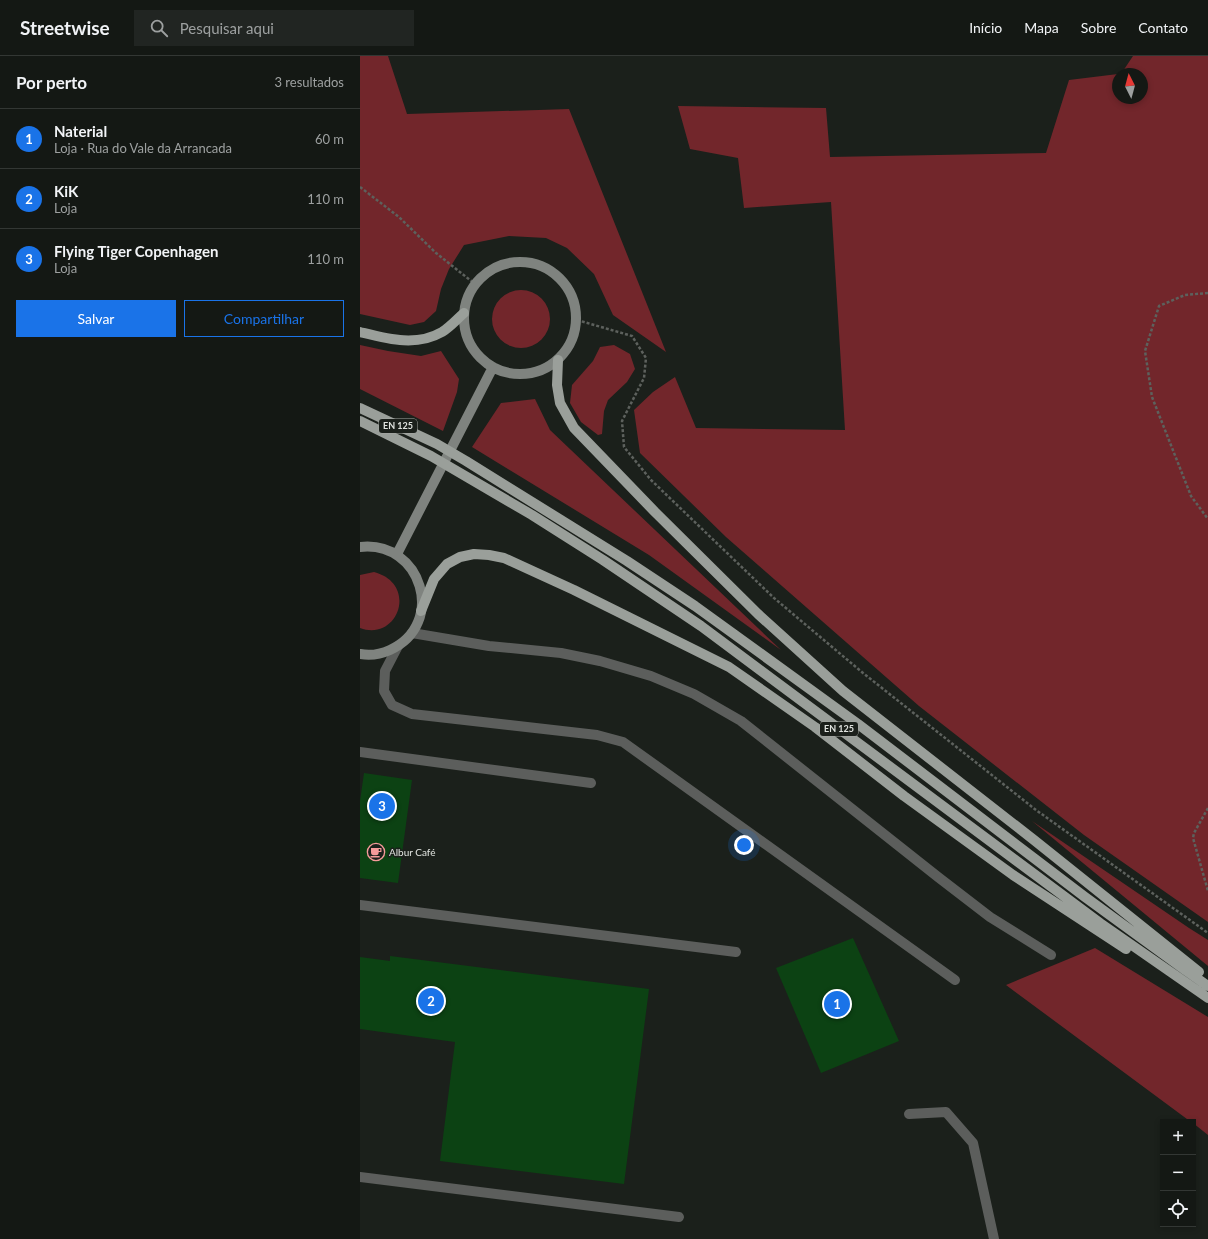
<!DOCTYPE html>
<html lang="pt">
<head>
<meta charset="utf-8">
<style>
  body { margin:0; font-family:Lato,sans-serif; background:#212522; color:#f1f3f6 }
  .controls { position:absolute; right:12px; bottom:12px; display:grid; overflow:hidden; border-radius:0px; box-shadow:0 2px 6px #0003 }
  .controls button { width:36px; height:36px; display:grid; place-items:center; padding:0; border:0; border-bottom:1px solid #333734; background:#141814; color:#f1f3f6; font:20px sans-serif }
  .compass { position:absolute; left:752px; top:12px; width:36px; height:36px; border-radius:50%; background:#141814; box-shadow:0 2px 6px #0003; rotate:354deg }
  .you { position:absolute; left:384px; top:789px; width:14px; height:14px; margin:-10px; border:3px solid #fff; border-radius:50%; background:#1a73e8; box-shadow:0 0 0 6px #1a73e833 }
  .badge { display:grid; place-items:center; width:26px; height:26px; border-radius:50%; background:#1a73e8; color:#fff; font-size:13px; font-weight:700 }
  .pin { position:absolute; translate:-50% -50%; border:2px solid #fff; box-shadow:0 1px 4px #0006 }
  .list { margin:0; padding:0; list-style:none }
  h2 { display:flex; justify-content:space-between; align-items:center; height:52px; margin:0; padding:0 16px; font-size:17px }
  h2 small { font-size:13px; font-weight:400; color:#9da0a0 }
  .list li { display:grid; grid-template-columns:26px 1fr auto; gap:12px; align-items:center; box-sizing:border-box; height:60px; padding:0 16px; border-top:1px solid #333734 }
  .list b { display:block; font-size:15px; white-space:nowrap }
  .list p { margin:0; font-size:13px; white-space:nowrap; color:#9da0a0 }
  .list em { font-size:13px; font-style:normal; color:#9da0a0 }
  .actions { display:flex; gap:8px; padding:12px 16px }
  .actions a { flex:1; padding:9px 0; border:1px solid #1a73e8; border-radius:0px; text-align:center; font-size:14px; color:#1a73e8 }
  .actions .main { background:#1a73e8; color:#fff }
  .icon { flex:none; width:22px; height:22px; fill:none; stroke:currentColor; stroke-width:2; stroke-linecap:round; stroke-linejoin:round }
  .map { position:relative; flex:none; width:848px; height:1183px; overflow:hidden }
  header { display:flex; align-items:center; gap:24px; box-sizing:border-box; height:56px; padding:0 20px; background:#141814; border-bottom:1px solid #333734 }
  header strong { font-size:19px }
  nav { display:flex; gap:22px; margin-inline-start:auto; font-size:14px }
  .search { width:280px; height:36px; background:#212522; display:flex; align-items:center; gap:10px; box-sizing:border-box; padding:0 14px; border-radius:0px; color:#9da0a0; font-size:15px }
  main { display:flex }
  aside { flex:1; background:#141814 }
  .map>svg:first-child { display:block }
  .green { fill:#72262b }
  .building { fill:#0c4213 }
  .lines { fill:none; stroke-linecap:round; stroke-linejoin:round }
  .path { stroke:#5d615d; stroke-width:2.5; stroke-dasharray:3 2; stroke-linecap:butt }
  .lane { stroke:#5c5e5c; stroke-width:10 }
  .street { stroke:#5c5e5c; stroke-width:10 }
  .secondary { stroke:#7f837f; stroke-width:10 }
  .primary { stroke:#9a9f9a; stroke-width:10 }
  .labels { text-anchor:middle; stroke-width:3; stroke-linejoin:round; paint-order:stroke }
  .shield { fill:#1b201b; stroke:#a5a8a4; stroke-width:1 }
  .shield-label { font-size:9px; font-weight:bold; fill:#e0e3df }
  .poi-label { font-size:10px; fill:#e0e3df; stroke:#1b201b; text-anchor:start }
</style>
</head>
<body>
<header>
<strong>Streetwise</strong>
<div class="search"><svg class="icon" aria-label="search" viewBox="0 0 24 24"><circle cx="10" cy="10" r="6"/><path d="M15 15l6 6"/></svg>Pesquisar aqui</div>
<nav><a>Início</a><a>Mapa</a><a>Sobre</a><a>Contato</a></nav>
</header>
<main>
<aside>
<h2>Por perto<small>3 resultados</small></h2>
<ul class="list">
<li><span class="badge">1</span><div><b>Naterial</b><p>Loja · Rua do Vale da Arrancada</p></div><em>60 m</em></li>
<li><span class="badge">2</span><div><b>KiK</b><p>Loja</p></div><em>110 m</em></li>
<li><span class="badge">3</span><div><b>Flying Tiger Copenhagen</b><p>Loja</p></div><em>110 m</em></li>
</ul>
<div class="actions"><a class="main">Salvar</a><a>Compartilhar</a></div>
</aside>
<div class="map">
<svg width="848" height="1183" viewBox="0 0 848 1183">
  <rect width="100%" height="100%" fill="#1b201b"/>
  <!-- green -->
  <path class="green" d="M0,0H28L47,58L209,53L306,296L253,259L234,218L207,192L186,182L149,180L104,189L89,213L81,233L76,255L64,266L50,269L0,258Z
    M773,0H848V866L724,779L559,650L366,481L280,397L274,354L293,336L315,321L336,372L485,374L471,146L384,152L378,102L330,93L318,50L466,52L470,101L686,97L709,24L758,18V42H782V18H761Z
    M132 263a29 29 0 1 1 58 0a29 29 0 1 1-58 0Z
    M0,289L28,295L61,300L81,295L99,323L97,336L83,375L0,333Z
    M254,289L270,298L275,313L267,326L248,344L244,355L242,378L238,379L221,366L210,347L212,329L233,305L240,291Z
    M175,343L190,374L421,594L289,499L112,391L141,347Z
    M14,516C59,528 38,586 0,572V519Z
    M672,765L829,872L848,884V910Z
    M735,892L848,961V1079L833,1067V1066H831L646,929Z"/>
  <!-- building -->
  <path class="building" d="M4,717L52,724L38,827L0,822V745Z
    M493,882L539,985L461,1017L416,912Z
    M30,900L289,933L264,1128L80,1105L95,986L0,973V901L30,905Z"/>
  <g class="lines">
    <!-- path -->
    <path class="path" d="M0,131L39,161L76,197L115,228
      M848,237L825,239L799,250L785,295L792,341L831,440L848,463
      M217,264L272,280L286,302L284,322L262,365L264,391L291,424L414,542L503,617L676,754L848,877
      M848,752L834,777L833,782L848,835"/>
    <!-- lane -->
    <path class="lane" d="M52,577L129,590L201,597L240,605L291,620L334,638L381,665L578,821L630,861L691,899
      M38,590L25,615L24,635L32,649L52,658L237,679L263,686L595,924
      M0,696L231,727
      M0,849L376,896
      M0,1121L319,1161"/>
    <!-- street -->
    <path class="street" d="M549,1058L586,1056L613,1087L634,1183"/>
    <!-- secondary -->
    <path class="secondary" d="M104 262a56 56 0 1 1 112 0a56 56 0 1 1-112 0Z
      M0,491C62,484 87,568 30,594C21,598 10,600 0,598
      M37,498L133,311"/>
    <!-- primary -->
    <path class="primary" d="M0,276C28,283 56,291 82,276C90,271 97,263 104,257
      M198,304L197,329L200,347L214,372L295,456L398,558L483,635L674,784L839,916
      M0,352L77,388L106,405L267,505L335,550L498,668L725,841L821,911L848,930
      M0,365L71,400L172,459L243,504L341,570L740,867L848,942
      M61,555L74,523L87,508L100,501L114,498L129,499L144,502L214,534L369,611L455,671L544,740L653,819L766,893"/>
  </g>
  <!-- icons -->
  <defs>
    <symbol id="cafe-ring" viewBox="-11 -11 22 22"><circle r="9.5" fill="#1b201b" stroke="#f59b9a" stroke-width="1.5"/><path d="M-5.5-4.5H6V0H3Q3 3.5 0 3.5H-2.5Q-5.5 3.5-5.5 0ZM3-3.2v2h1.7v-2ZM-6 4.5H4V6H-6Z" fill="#f59b9a"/></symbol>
  </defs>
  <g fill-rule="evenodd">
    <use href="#cafe-ring" x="6" y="786" width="20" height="20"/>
  </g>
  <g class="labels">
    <!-- shield labels -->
    <g class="shield">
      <rect x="19" y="363" width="38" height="14" rx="3"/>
      <rect x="460" y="666" width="38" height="14" rx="3"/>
    </g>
    <g class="shield-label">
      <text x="38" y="373">EN 125</text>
      <text x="479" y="676">EN 125</text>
    </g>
    <!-- poi labels -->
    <g class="poi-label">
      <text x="29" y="800">Albur Café</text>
    </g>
  </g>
</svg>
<div class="controls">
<button>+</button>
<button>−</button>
<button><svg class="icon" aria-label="locate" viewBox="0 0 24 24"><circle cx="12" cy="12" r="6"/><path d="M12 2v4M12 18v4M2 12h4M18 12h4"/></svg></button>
</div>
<svg class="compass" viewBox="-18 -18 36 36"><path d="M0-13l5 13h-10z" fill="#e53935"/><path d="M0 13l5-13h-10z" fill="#9da0a0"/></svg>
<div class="you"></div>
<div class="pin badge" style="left:477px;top:948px">1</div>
<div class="pin badge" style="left:71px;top:945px">2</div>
<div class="pin badge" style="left:22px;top:750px">3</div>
</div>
</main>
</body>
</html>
